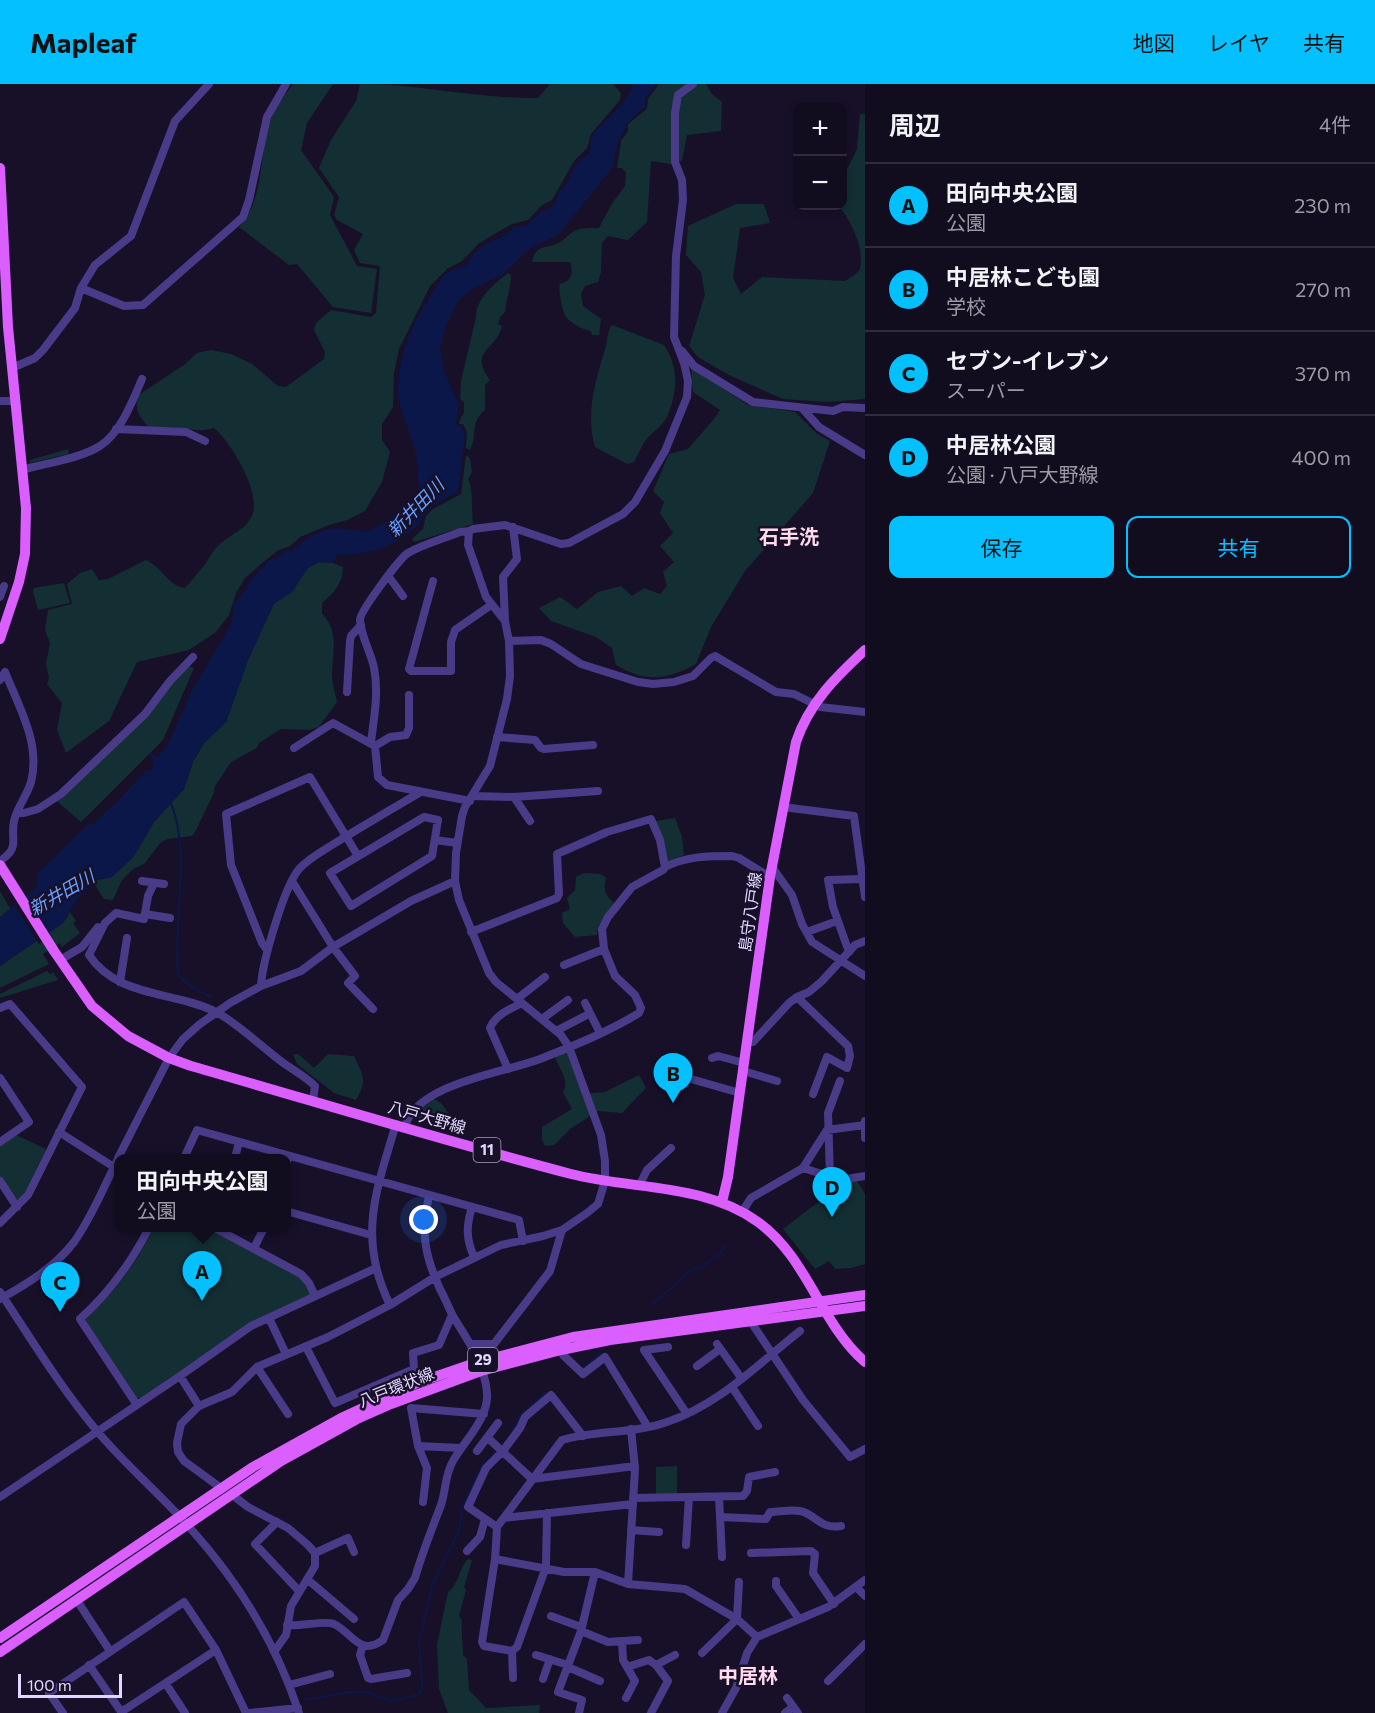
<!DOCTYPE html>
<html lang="ja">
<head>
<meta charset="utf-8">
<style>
  body { margin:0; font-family:Commissioner,"Noto Sans JP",sans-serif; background:#1b1528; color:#f1f3f6 }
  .controls { position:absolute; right:18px; top:18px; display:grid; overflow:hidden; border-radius:12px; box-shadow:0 3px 9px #0003 }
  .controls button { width:54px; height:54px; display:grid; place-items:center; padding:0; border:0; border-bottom:2px solid #312c3d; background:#120c1f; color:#f1f3f6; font:30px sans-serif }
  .scale { position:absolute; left:18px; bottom:15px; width:104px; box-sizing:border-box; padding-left:6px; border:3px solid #e2d8ff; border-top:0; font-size:16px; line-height:21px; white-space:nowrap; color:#e2d8ff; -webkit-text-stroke:4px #181029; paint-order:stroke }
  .you { position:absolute; left:424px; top:1136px; width:21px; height:21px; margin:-15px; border:4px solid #fff; border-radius:50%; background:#1a73e8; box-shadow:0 0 0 9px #1a73e833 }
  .badge { display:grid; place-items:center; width:39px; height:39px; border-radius:50%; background:#04c0ff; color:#111; font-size:20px; font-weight:700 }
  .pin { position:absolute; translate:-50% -50px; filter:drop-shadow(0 2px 3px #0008) }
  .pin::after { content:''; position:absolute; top:32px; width:21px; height:18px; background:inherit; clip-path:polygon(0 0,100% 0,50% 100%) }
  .popup { position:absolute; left:114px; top:1070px; width:177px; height:78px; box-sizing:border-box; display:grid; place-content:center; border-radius:12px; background:#120c1f; filter:drop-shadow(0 2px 4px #0005); font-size:20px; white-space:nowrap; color:#9c9ba4 }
  .popup b { font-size:22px; color:#f1f3f6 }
  .popup::after { content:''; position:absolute; left:50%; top:100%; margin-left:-12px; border:12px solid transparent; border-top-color:#120c1f }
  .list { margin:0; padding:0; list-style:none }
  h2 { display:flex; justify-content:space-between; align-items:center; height:78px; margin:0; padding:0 24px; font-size:26px }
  h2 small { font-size:20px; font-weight:400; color:#9c9ba4 }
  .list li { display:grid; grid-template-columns:39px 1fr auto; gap:18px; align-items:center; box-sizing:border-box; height:84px; padding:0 24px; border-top:2px solid #312c3d }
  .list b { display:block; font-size:22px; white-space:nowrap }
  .list p { margin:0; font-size:20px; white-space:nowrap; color:#9c9ba4 }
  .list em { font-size:20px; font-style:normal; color:#9c9ba4 }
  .actions { display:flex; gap:12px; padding:18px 24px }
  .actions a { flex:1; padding:14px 0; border:2px solid #04c0ff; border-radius:12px; text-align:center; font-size:21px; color:#04c0ff }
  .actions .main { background:#04c0ff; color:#111 }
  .map { position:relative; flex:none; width:865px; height:1629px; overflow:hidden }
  header { display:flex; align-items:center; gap:36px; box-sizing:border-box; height:84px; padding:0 30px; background:#04c0ff; color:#111 }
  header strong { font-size:28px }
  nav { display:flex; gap:33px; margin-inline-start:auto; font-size:21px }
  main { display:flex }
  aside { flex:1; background:#120c1f }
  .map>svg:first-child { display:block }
  .green { fill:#132f33 }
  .water { fill:#0a1748 }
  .pier { fill:#181029 }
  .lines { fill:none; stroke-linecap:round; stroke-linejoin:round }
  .stream { stroke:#0a1748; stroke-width:2 }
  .minor { stroke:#493b88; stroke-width:8 }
  .major { stroke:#db5fff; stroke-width:10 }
  .labels { text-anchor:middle; stroke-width:5; stroke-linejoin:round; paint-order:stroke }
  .shield { fill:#181029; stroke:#a59cbf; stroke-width:1.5 }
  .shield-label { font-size:15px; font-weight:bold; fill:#e2d8ff }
  .street-label { font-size:16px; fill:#e2d8ff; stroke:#181029 }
  .water-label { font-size:18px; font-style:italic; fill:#66a1ff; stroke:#181029 }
  .quarter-label { font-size:20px; font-weight:bold; fill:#ffdaec; stroke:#181029 }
</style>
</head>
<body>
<header>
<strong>Mapleaf</strong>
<nav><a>地図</a><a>レイヤ</a><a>共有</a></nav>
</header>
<main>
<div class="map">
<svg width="865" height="1629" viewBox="0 0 865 1629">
  <rect width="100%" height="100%" fill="#181029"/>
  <!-- green -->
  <path class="green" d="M293,0H333L307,39L301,66L334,113L330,131L357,182L377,185L371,229L333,223L297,180L289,181L239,143C264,116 259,75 269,41C273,26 284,12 293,0Z
    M360,0C420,0 478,15 538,14L550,0H613L621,9L620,16L591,50L587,64L574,77L552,116L542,121L528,136L512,140L479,159L462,177L447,185L430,202L399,265L394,289L393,323L382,340V356L390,368L382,398L365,427L347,436L329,441L300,453L290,462L277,467L261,480L245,494L236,509L229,531L216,548L189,566L137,578L109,637L66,669L57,646L62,619L47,600L49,594L46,580L50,559L45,546L48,526L72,520L67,500L80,489L92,485L99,496L108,495L146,476C162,483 168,502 185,504C192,496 199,488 206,479C209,474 212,468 216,464C226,452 243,448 251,434C264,412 231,358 214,344C201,348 192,345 179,344C168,343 159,344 148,343C140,333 132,322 140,310L184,281L197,269L211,266L231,270L252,280L278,302L286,303L324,275L325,268L314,246L316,239L331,226L371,233L376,229L380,182L360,179L354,166L363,150L337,136L334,131L339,113L319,84L331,56L356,17Z
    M659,0H706L712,10L722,18L721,47L687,51L682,77L671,80L651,77L647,138L628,156L608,152L602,159L601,188L598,198L585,202L581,210L583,222L601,235L599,251H592L591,247C584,246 570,239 566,233C562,227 558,205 560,200C572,197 574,189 570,178H532C536,159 546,166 560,158C564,156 567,152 571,149C579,143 590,144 599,144L611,121L625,102L626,89L622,84H617L621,57L628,47V40L647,25L648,15Z
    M860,30H865V315L828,318L783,315L729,291L698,273L689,262L705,211L701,188L686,171L688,142L736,120H764L770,139L740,144L733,194L741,210L762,193L845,197C850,194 857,190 860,185C865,164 851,137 839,122H842L843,94L857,65Z
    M508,189L511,191C511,204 506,215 505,228L500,233L498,240L502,242C496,267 468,266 490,296L485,301V326C469,340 478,350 470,366L466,364L467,348L463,340H459L461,333L464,329V318L460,315L461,297L476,233C475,216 495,199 508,189Z
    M612,241L664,261C678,282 678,304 669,328C665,341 653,347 645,357C641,363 638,371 634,378L627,380L595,363C585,329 596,295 606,262C608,255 607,246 612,241Z
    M691,283L748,321L795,328L816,349L830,357L813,409L745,487L711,543L696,580C666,596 646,599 616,581L612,564L596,553L551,537L539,524L560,513L577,525L598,508L621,502L632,512L644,504L660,510L667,502L663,488L674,478L660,462L673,449L660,429L664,418L653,407L669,370L688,365L714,335L720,326L693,308Z
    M68,365L69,370L29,379L30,376Z
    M466,371L470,374L472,388L468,395C474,408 471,426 473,440L414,458L412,455L423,445L426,432L433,425L461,410Z
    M319,478L333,479L343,483C343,499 334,509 322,519V530C339,547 333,567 332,589C332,599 335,609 337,618L319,643L309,646L281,645L259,659L257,664L231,678L215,702L213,711L194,750L191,752L168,755L161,758L144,780L133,785L122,796L113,816L104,815L94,799L97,796L112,793L134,772L154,738L184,705L193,678L204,659L226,638L248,576L274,519L292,508L308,483Z
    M64,499L70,519L38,526L33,507L34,504Z
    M187,581L194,584L163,656L81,738L57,717Z
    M675,734L682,753L684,771L666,778L655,739L656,737Z
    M584,789L600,790L606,794C603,806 605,811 614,819L598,843L597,851L575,853L563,839L562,829L570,825L567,814L575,806L576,793Z
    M0,807L11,826L0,833Z
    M70,828L76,837L73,839L80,849L62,863L59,859L43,870L49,880L0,904V882L63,839Z
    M47,887L50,890L53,888L58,896L0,914V910Z
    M567,968L583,1010L605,1008L639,991L646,1004L622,1029L598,1027L570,1045L554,1061L545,1062L542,1055V1043L572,1025L563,1008C570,995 559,985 555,973Z
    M293,970H298L314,984L328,970L354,972C363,991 368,996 356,1016L334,1009L297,980Z
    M434,1015L441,1019L452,1034L447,1045L417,1035L415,1029Z
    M16,1051L46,1065L23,1112L20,1115H15L0,1093V1062Z
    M856,1095L865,1110V1180L851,1184L835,1185L829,1177L815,1185L783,1145L813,1122L844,1103L842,1098Z
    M154,1144H210L293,1189L299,1193L310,1207V1212L251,1240L141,1314H137L86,1237V1233C116,1208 136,1178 154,1144Z
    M677,1382V1410H656V1383Z
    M468,1475L472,1476L464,1503L466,1506L459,1532L462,1536C461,1549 463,1559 463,1571L467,1575L469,1606L486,1624L540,1621L539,1629H448L439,1605L437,1561L448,1508C459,1500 459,1484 468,1475Z"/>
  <!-- water -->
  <path class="water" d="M632,0H656L645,14V23L626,40V44L618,57L613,83L559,150L528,166L501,192L475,203L458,217L445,245L440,264L444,287L459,321L456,339L458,343H462L465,351L458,408C447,413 435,418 426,428C422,433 420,439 416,443C392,464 367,471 337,471L333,479L319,478L308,484L292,508L274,520L248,576L226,638L204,659L193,678L184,705L154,738L134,772L112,793L97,796L78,814L63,839L0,882V833L36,804L38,789L89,739L92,741L117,718L146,687H152L154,676L149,671L151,669L158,673L169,659L190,610L232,538L234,519C243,514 246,503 252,495C258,487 265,485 268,476L277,474L285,467H290L311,452L325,446L337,444L367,448L389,437L391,432C398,427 412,421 417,413C422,405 416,369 413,359C407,340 397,322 398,301C401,258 420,226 444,191L450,187L465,182L475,169L485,160L506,151L514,143L526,142L543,126L550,124L555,120L558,109L564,104L577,79L590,69C590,66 590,63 590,59C593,41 628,25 632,0Z"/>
  <!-- pier -->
  <path class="pier" d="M25,810L51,851L39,860L13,820Z"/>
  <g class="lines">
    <!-- stream -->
    <path class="stream" d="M170,717C192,767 173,835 178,890L187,900L211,913
      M652,1221L690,1187L702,1183L720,1170L725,1161
      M582,1285L601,1269
      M514,1345L520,1332L545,1309
      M305,1616L350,1608H366L392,1617L420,1610L422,1601L419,1559L432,1502L459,1447L462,1424L482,1382L498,1366"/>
    <!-- minor -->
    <path class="minor" d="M81,204L124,222L143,221L243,133L249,116L267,33L286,0
      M682,267L694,282L753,318L833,327L843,323L865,324
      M12,284L35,274L43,266L75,224L81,204L95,181L131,152L175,37L209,0
      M0,317H15
      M802,324L819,343L865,371
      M116,345L186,348L205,357
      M22,386C46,379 79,375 100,362C121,348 132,318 142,295
      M389,493L403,512
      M433,497L409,585L411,587H451V558L455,546L491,521
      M0,513L4,502
      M505,536L503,493L517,475L513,443
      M509,557L541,556L551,560L581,580L638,598L653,600L674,598L693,592L711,574L715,572L776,608L794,610L820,623L865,628
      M0,596L5,588C19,623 41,660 31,698C27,712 17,723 14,737C10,756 21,763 0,777
      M347,608L350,557L351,552L361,541
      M497,653L535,656L541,664L544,665L593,661
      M371,658C374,634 379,608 374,584C371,568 361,553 360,536C360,527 400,474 408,469C424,460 443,455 460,448L469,447
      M375,662L390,653L406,651L409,644V611
      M294,664L333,639L375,662L378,693L387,701L470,717
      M473,712L514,713L598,707
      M514,713L530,737
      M783,723L854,732L865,813
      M17,729H24L38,725L61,710L145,630L170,597L193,573
      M424,733L438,736L432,772L351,822L330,789Z
      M435,756L457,759
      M772,783L792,811L802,840L812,858L865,892
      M142,797L164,800
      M292,797L333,863L355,892L348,899L373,925
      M154,799L148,812L144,835L116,829L105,839L89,871C117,914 175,907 216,928C236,938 263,964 282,978C293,986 305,992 315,1002L313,1016
      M145,830L170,834
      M471,848L557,814L559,810L557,770L607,748L651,735L660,756L665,783
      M807,848L837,837
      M267,866L262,859L231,781L226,730L310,693L358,772
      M849,868L833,823L828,796L862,795
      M60,876L82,863L98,843L100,844
      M564,881L604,865
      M120,898L127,854
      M261,902C262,879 284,803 299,785C308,775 321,768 332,761C361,743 390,726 419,709
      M797,913L848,962L850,972L847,984L827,973L813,1010
      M517,915L545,893
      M585,919L600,949
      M0,924L10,920L82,1003L28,1111L0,1139
      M542,935L568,916
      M556,947L585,932
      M747,958H753L789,919L797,913L809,908L822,897L855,861L865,857
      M712,974L718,972L744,979
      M508,985L490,944C495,931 510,925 522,919
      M743,987L777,997
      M677,991L740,1009
      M0,994L29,1038L0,1058
      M865,1037V1054
      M405,1042C418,999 503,989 540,975C573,962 608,948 639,929L641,924L635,911L615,892L604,865L602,845L608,833L632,803L663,786L665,783C687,772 708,772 732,772L739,774L770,793
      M59,1048L117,1085
      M118,1074L169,974L183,955L200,940L230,919L261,902L301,887L333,863L411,817L455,797
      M184,1074L197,1046L519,1136L523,1157
      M235,1074L239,1058
      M286,1081L289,1072
      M803,1084L841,1096L865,1092
      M830,1094L828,1029L840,997
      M0,1097L17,1123
      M639,1102L647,1086L671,1064
      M472,1123C466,1142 466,1155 474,1173
      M286,1127L371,1151
      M742,1128L751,1114L803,1084L827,1046L865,1041
      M215,1144L301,1190L309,1199L315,1212
      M254,1164L264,1144
      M0,1208C31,1255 61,1304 97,1347C122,1377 152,1403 179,1432C232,1488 275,1555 299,1629
      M0,1215C27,1200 55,1183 74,1158C92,1133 104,1102 118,1075
      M390,1221C357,1154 376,1107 396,1040
      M269,1234L286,1270
      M751,1238L803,1316L850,1373L865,1365
      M471,1260H494L550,1187L562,1146
      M717,1260L742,1295
      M306,1263L335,1319L414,1285L413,1269L439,1261L452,1231
      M668,1263L644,1266L687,1330
      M561,1266L563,1271L583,1290L605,1273L648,1343
      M697,1282L720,1265
      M257,1283L288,1330
      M180,1292L251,1242L376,1184
      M732,1303L758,1342
      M137,1321L80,1235C110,1208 131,1179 149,1144
      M488,1354L532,1395L635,1382
      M418,1362L461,1364
      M477,1367L498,1339
      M221,1404L184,1377L178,1368L177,1359L181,1340L199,1322L232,1308L257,1283L328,1253L390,1221L435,1193L501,1161L543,1152L562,1146L587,1129L598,1120L605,1097V1077L601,1051L569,963L561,951L496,898L489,889L459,816L455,797L456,769L462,732L465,723L490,682L507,615L510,592L509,557L505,537L486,513L468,461L469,447L473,445L505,441L561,460L569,459L623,430L635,418L665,367L687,313L688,297L684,279L674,253L676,172L683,116L682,96L675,78V29L678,11L693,0
      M231,1410L248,1423L288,1444L308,1461L315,1469V1482L291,1522L286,1551L274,1568
      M0,1413L180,1292L199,1322
      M719,1413L722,1473
      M633,1414L743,1412L747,1407L749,1393L775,1388
      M423,1418L427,1384L418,1362L411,1324L484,1330
      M547,1429L546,1483L517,1563L512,1567L484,1562L482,1558L495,1475L497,1443L562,1356C596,1346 633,1350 667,1338C719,1321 758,1280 800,1247
      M720,1433L766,1435L770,1428C779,1428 791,1425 800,1427C816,1430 820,1446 841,1442
      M504,1434L633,1420
      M277,1438L255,1460L299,1507
      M497,1443L468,1423L486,1384L503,1367L520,1344L525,1333L551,1311L583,1352
      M631,1446L659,1448
      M686,1461L689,1413
      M467,1467L480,1453L485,1435
      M315,1469L348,1454L354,1468
      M751,1469L811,1467L815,1470L813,1489L834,1520
      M495,1475L564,1488H595L628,1500L685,1505L737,1535L757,1553
      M307,1495L354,1535
      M776,1497V1502L799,1535
      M628,1500L635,1385L631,1345
      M856,1503L865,1512
      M76,1515L110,1567
      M551,1532L581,1543
      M287,1541C299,1543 325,1536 334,1540C353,1549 359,1573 383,1556L398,1516L408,1505L415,1494C422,1469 432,1445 441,1421C446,1406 445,1390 453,1377C465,1356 489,1334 487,1309C485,1281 468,1256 454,1234C449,1225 445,1214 440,1205C424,1170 421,1149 429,1112
      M581,1547L608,1558L638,1556
      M622,1557L623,1576L627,1583L649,1576L656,1581L668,1597L651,1629
      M363,1561L360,1571L368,1594L371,1595L407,1589
      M512,1567L513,1594
      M702,1569L737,1535L739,1498
      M536,1571L568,1581
      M89,1581L122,1629
      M656,1581L675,1571
      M568,1583L600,1597
      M543,1595L550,1575
      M828,1597L865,1560
      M166,1600L185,1629
      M289,1601L330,1590
      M626,1614L635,1597L627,1583
      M787,1614L798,1629
      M121,1628L216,1566
      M63,1629L49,1609L184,1518L216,1566L246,1629
      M250,1629L298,1624
      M579,1629L582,1616L558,1608L581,1547L595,1488
      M722,1629L736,1604L747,1569L757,1553L828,1523L865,1496
      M785,1629L793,1623"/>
    <!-- major -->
    <path class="major" d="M0,84L8,243L26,424L25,470L19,498L0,555
      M0,781L54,867L92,922L128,952L169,974L191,982C317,1018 445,1057 571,1090C634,1106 704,1099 758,1138C808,1174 820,1239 865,1278
      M722,1118L728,1093L770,793L796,658C809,619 836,593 865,566
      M0,1554L253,1383L341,1334L417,1299L478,1278L573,1253L865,1211
      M0,1568L281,1377L357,1335L391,1320L481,1287L561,1266L610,1256L865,1222"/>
  </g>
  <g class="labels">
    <!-- shield labels -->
    <g class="shield">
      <rect x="473.5" y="1054" width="27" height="24" rx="4.5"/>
      <rect x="468" y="1264" width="30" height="24" rx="4.5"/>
    </g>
    <g class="shield-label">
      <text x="487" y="1071">11</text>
      <text x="483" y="1281">29</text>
    </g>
    <!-- street labels -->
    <g class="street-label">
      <text transform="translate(750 828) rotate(-82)" y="6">島守八戸線</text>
      <text transform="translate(427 1033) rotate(16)" y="6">八戸大野線</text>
      <text transform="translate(396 1303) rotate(-22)" y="6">八戸環状線</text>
    </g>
    <!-- water labels -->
    <g class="water-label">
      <text transform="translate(416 424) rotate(-46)" y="6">新井田川</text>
      <text transform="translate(62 809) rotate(-30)" y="6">新井田川</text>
    </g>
    <!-- quarter labels -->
    <g class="quarter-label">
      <text x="789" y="460">石手洗</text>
      <text x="748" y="1599">中居林</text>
    </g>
  </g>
</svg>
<div class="controls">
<button>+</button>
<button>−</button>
</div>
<div class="scale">100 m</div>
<div class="you"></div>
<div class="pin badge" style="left:202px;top:1217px">A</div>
<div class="popup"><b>田向中央公園</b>公園</div>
<div class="pin badge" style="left:673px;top:1019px">B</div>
<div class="pin badge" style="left:60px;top:1228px">C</div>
<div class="pin badge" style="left:832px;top:1133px">D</div>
</div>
<aside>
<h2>周辺<small>4件</small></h2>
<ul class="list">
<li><span class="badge">A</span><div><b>田向中央公園</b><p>公園</p></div><em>230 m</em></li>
<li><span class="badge">B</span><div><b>中居林こども園</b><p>学校</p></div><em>270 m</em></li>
<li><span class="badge">C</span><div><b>セブン-イレブン</b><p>スーパー</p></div><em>370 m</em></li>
<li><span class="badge">D</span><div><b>中居林公園</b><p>公園 · 八戸大野線</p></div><em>400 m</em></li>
</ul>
<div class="actions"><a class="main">保存</a><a>共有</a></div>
</aside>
</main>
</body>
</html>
